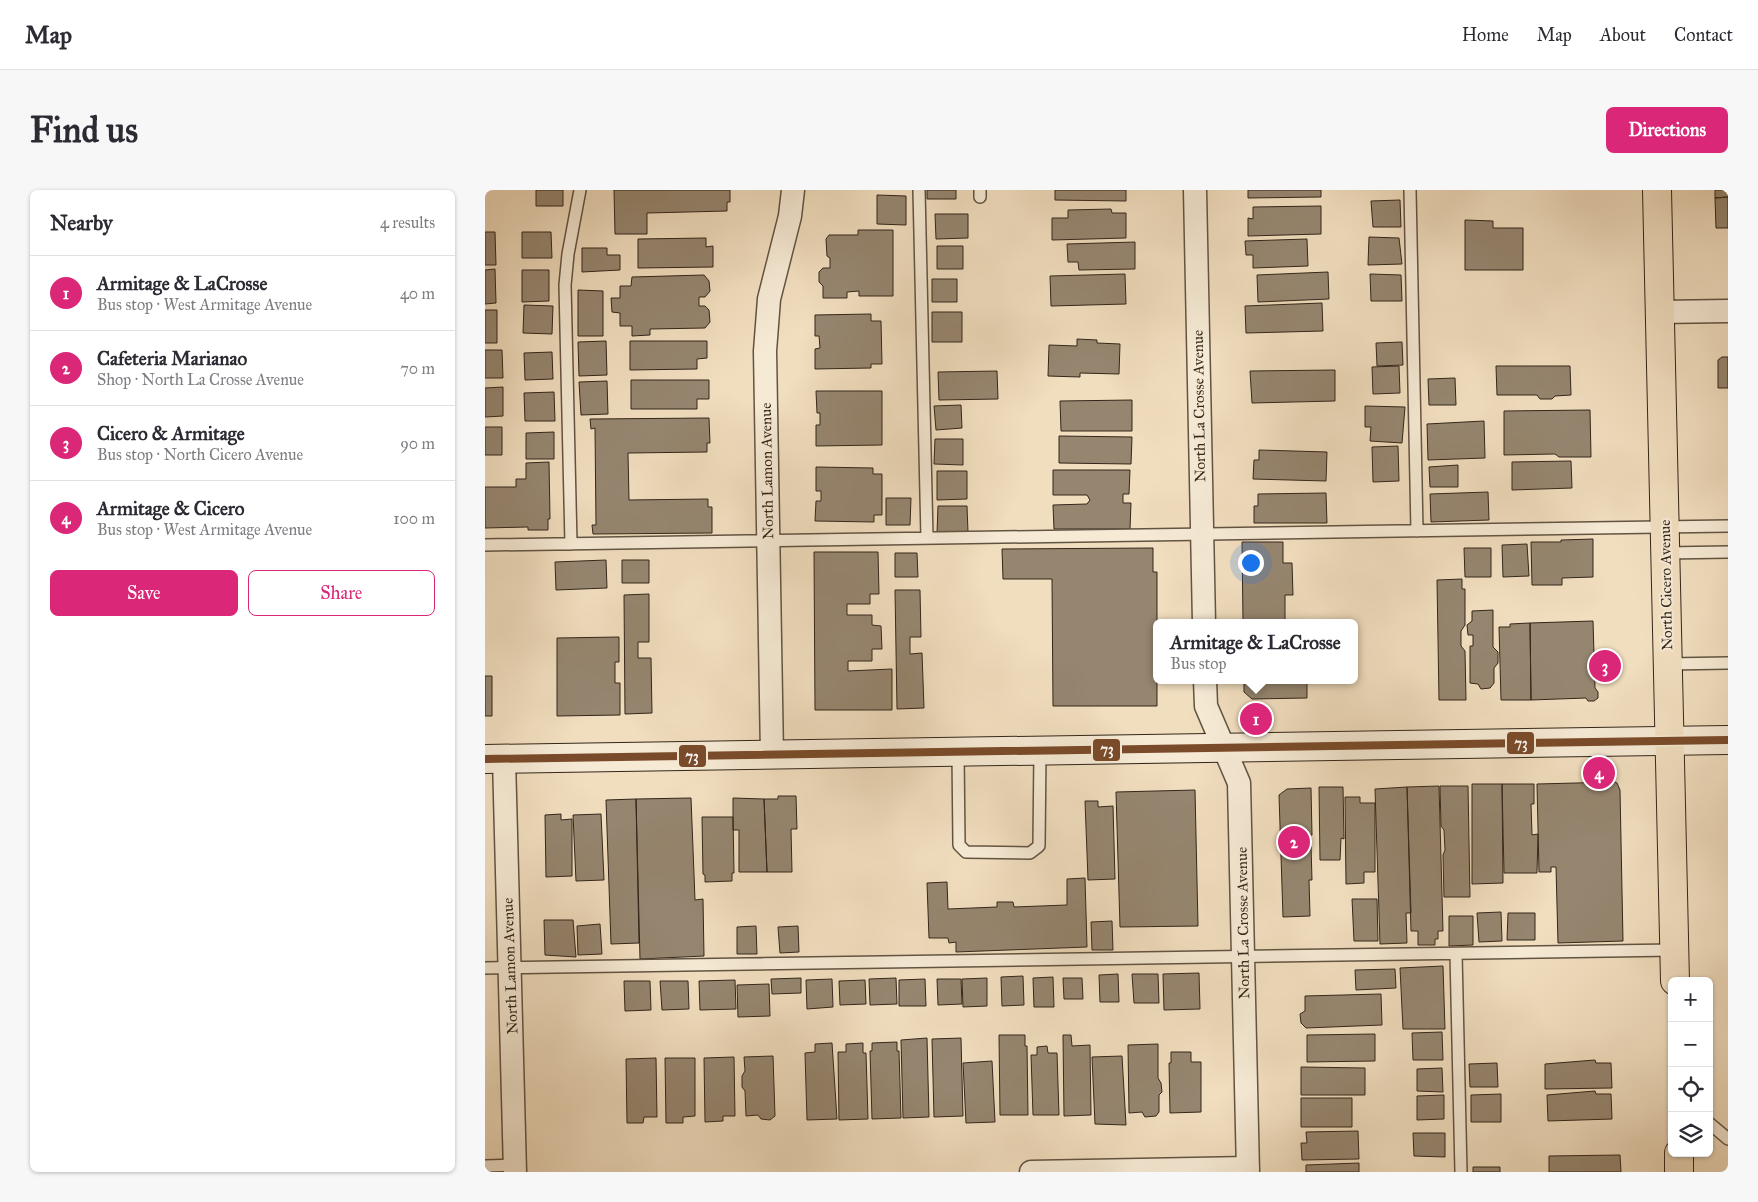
<!DOCTYPE html>
<html lang="en">
<head>
<meta charset="utf-8">
<style>
  body { margin:0; font-family:"IM FELL Great Primer",serif; background:#f7f7f7; color:#2b2b33 }
  .controls { position:absolute; right:15px; bottom:15px; display:grid; overflow:hidden; border-radius:8px; box-shadow:0 1px 4px #0004 }
  .controls button { width:45px; height:45px; display:grid; place-items:center; padding:0; border:0; border-bottom:1px solid #e1e1e2; background:#fff; color:#2b2b33; font:25px sans-serif }
  .you { position:absolute; left:765px; top:372px; width:18px; height:18px; margin:-12px; border:4px solid #fff; border-radius:50%; background:#1a73e8; box-shadow:0 0 0 8px #1a73e833 }
  .badge { display:grid; place-items:center; width:32px; height:32px; border-radius:50%; background:#db2777; color:#fff; font-size:16px; font-weight:700 }
  .pin { position:absolute; translate:-50% -50%; border:2px solid #fff; box-shadow:0 1px 5px #0006 }
  .popup { position:absolute; left:668px; top:429px; width:205px; height:65px; box-sizing:border-box; display:grid; place-content:center; border-radius:8px; background:#fff; filter:drop-shadow(0 1px 4px #0005); font-size:16px; white-space:nowrap; color:#7c7c81 }
  .popup b { font-size:19px; color:#2b2b33 }
  .popup::after { content:''; position:absolute; left:50%; top:100%; margin-left:-10px; border:10px solid transparent; border-top-color:#fff }
  .list { margin:0; padding:0; list-style:none }
  h2 { display:flex; justify-content:space-between; align-items:center; height:65px; margin:0; padding:0 20px; font-size:21px }
  h2 small { font-size:16px; font-weight:400; color:#7c7c81 }
  .list li { display:grid; grid-template-columns:32px 1fr auto; gap:15px; align-items:center; box-sizing:border-box; height:75px; padding:0 20px; border-top:1px solid #e1e1e2 }
  .list b { display:block; font-size:19px; white-space:nowrap }
  .list p { margin:0; font-size:16px; white-space:nowrap; color:#7c7c81 }
  .list em { font-size:16px; font-style:normal; color:#7c7c81 }
  .actions { display:flex; gap:10px; padding:15px 20px }
  .actions a { flex:1; padding:11px 0; border:1px solid #db2777; border-radius:8px; text-align:center; font-size:18px; color:#db2777 }
  .actions .main { background:#db2777; color:#fff }
  .icon { flex:none; width:28px; height:28px; fill:none; stroke:currentColor; stroke-width:2; stroke-linecap:round; stroke-linejoin:round }
  .map { position:relative; flex:none; width:1243px; height:982px; overflow:hidden; border-radius:8px }
  header { display:flex; align-items:center; gap:30px; box-sizing:border-box; height:70px; padding:0 25px; background:#fff; border-bottom:1px solid #e1e1e2 }
  header strong { font-size:24px }
  nav { display:flex; gap:28px; margin-inline-start:auto; font-size:18px }
  .intro { display:flex; align-items:center; justify-content:space-between; box-sizing:border-box; height:120px; padding:0 30px }
  h1 { margin:0; font-size:35px }
  .button { padding:12px 22px; border-radius:8px; background:#db2777; color:#fff; font-size:18px; font-weight:700 }
  main { display:flex; gap:30px; padding:0 30px }
  aside { flex:1; background:#fff; border-radius:8px; box-shadow:0 1px 4px #0004 }
  .map>svg:first-child { display:block }
  .building { fill:#968670; stroke:#33261a }
  .lines { fill:none; stroke-linecap:round; stroke-linejoin:round }
  .service-casing { stroke:#625443; stroke-width:14 }
  .minor-casing { stroke:#625443; stroke-width:25 }
  .secondary-casing { stroke:#33261a; stroke-width:30 }
  .primary-casing { stroke:#33261a; stroke-width:30 }
  .service { stroke:#f6ead5; stroke-width:11 }
  .minor { stroke:#f6ead5; stroke-width:22 }
  .secondary { stroke:#f6ead5; stroke-width:28 }
  .primary { stroke:#f1debf; stroke-width:28 }
  .bus-1-casing { stroke:#f6ead5; stroke-width:11 }
  .bus-1 { stroke:#7a4b2a; stroke-width:8 }
  .labels { text-anchor:middle; stroke-width:4; stroke-linejoin:round; paint-order:stroke }
  .street-label { font-size:15px; fill:#33261a; stroke:#f6ead5 }
  .line-badge { stroke:#f6ead5; stroke-width:2 }
  .badge-label { font-size:14px; text-anchor:middle; font-weight:bold; fill:#fff }
</style>
</head>
<body>
<header>
<strong>Map</strong>
<nav><a>Home</a><a>Map</a><a>About</a><a>Contact</a></nav>
</header>
<div class="intro"><h1>Find us</h1><a class="button">Directions</a></div>
<main>
<aside>
<h2>Nearby<small>4 results</small></h2>
<ul class="list">
<li><span class="badge">1</span><div><b>Armitage &amp; LaCrosse</b><p>Bus stop · West Armitage Avenue</p></div><em>40 m</em></li>
<li><span class="badge">2</span><div><b>Cafeteria Marianao</b><p>Shop · North La Crosse Avenue</p></div><em>70 m</em></li>
<li><span class="badge">3</span><div><b>Cicero &amp; Armitage</b><p>Bus stop · North Cicero Avenue</p></div><em>90 m</em></li>
<li><span class="badge">4</span><div><b>Armitage &amp; Cicero</b><p>Bus stop · West Armitage Avenue</p></div><em>100 m</em></li>
</ul>
<div class="actions"><a class="main">Save</a><a>Share</a></div>
</aside>
<div class="map">
<svg width="1243" height="982" viewBox="0 0 1243 982">
  <rect width="100%" height="100%" fill="#f1debf"/>
  <filter id="stains"><feTurbulence type="fractalNoise" baseFrequency=".004" numOctaves="4"/><feColorMatrix values="0 0 0 0 .2 0 0 0 0 .09 0 0 0 0 .02 0 0 0 .5 -.17"/></filter>
  <radialGradient id="worn" r=".72"><stop offset=".6" stop-color="#630" stop-opacity="0"/><stop offset="1" stop-color="#630" stop-opacity=".3"/></radialGradient>
  <!-- building -->
  <path class="building" d="M51,0H78V16H51Z
    M129,0H245V12H242V21L162,23V44H130Z
    M442,0H471V9H442Z
    M570,0H641V11L570,10Z
    M763,0H836V7L763,8Z
    M1230,0H1243V7L1230,8Z
    M392,5L421,6V35L392,34Z
    M1243,7V38H1231L1230,8Z
    M915,10L916,37H888L886,11Z
    M836,16V44L763,46V28L768,29V17Z
    M626,19L627,23H641V48L567,50V28H583V20Z
    M450,24H483V48L451,49Z
    M980,30L1008,31V38H1038V80H980Z
    M373,40H408V106H374V101L362,102V108H338V96L334,92V82L338,78H345V68L342,66L341,49L344,45H373Z
    M0,42H10L11,75H0Z
    M37,42H66L67,68H37Z
    M884,47L914,48L917,74L883,75Z
    M221,48V57L228,56V77L153,78V49Z
    M822,49L823,76L768,78V65H761L760,51Z
    M650,52V79L594,80L593,72H583L582,54Z
    M452,56H478V79H452Z
    M97,58H122V65H135V80L97,82Z
    M10,79L11,113L0,114V80Z
    M37,80H64V111L37,112Z
    M843,82L844,109L773,112L772,85Z
    M640,84L641,114L566,116L565,86Z
    M885,84L916,85L917,111H886Z
    M219,85L224,91L225,101L220,107H214V116H220L224,120L225,132L220,138L165,139V145L147,146V136H135V123L127,122L126,108H135V96H146L147,87Z
    M447,89H472V112H447Z
    M93,100L118,101V146H93Z
    M837,113L838,141L761,143L760,116Z
    M39,115L68,116L67,144L38,143Z
    M0,120H12V153H0Z
    M447,122H477V152H447Z
    M386,124V131H396L397,174H386V178L330,179V159L335,158L334,146H330V125Z
    M592,149L612,150V153L635,154L634,184L595,183V187L563,186L564,155L592,156Z
    M121,151L122,185L94,186L93,152Z
    M145,151H222V168L212,169V179L145,180Z
    M917,152L918,175L892,176L891,153Z
    M0,160H17L18,188H0Z
    M67,162L68,189L40,190L39,163Z
    M1237,167H1243V198H1233V170Z
    M914,176L915,203L888,204L887,177Z
    M1011,176H1085L1086,205L1070,206L1067,209H1055L1052,205H1012Z
    M850,180V211L767,213L765,181Z
    M512,181L513,209L454,210L453,182Z
    M970,188L971,215H944L943,189Z
    M146,190H224V209H212V219H146Z
    M122,191L123,224L96,225L94,192Z
    M18,197V226L0,227V198Z
    M331,201H397V255L331,256V235H335V223H332Z
    M69,202L70,231H40L39,203Z
    M647,210V241H576L575,211Z
    M476,215L477,238L451,240L449,216Z
    M880,216L920,217L917,253L885,251L886,237H880Z
    M1105,220L1106,267H1074L1070,264L1019,265V221Z
    M224,228L225,253H222V262L143,263L144,310L223,309V317H227V343L108,344L107,335H111L110,238L106,239L105,229Z
    M999,231L1000,268L943,270L942,234Z
    M0,237H17V265H0Z
    M69,242V269H41V243Z
    M574,246L647,247L646,274L574,273Z
    M450,249H478V275L449,274Z
    M913,256L914,291L888,292L887,257Z
    M774,260L842,262L841,291L768,289L769,270H774Z
    M1086,271L1087,298L1027,300V272Z
    M64,272L65,329H63V340H43V337L0,338V297H31V289H41V273Z
    M973,275V297H945L944,277Z
    M331,277L388,278V284H397V325H389V332L330,331L331,311H336V301H331Z
    M568,280H645L644,304H638V313H646L645,339H569L568,315L602,314L605,310L602,305H568Z
    M452,281H482V309L452,310Z
    M1003,302L1004,330L946,332L945,304Z
    M841,303L842,333H769V316H773V304Z
    M401,308H426L425,335H401Z
    M453,316H482L483,342L452,343Z
    M1108,349V387L1077,388V395H1047L1046,352H1076V350Z
    M757,352H798V373H807L808,405H800V433H758Z
    M1042,354L1044,386L1018,387L1017,355Z
    M668,358V382H672V516H568L567,389H518L517,359Z
    M979,358H1006V387H980Z
    M329,362H393L394,404H385V414H362V425H387V435L396,436L397,459H387V471H363V481L407,479V520H330Z
    M410,363H432L433,387H410Z
    M121,370L122,398L71,400L70,372Z
    M137,370H164V393H137Z
    M977,389V399H980V435L976,441V456L980,461L981,510H954L952,390Z
    M410,400H435L436,447H425V464L437,463L439,518L412,519Z
    M164,404V452H153V468H166L167,523L140,524L139,405Z
    M1008,420V457L1013,462V473L1009,478V493L1005,498L996,499L993,494L985,493V456H988V445H983L982,435L987,431V421Z
    M1108,431L1110,498L1113,502V508L1109,511H1103L1101,508L1046,510L1045,433Z
    M1045,433L1046,510H1016L1014,437H1025V434Z
    M134,447V472H130V493H135V525L72,526V448Z
    M0,486H7V526H0Z
    M759,490H822V508L767,509L759,502Z
    M1130,592L1132,593L1135,600L1138,751L1073,753L1071,677H1066V682H1054L1052,594Z
    M987,594H1017L1018,693L987,694Z
    M1017,594H1049V614H1046L1047,645L1053,644L1052,683H1019Z
    M954,596L958,741H953V749H950V755H933V741H926L922,597Z
    M955,596H983L985,707H959L958,665L960,660L959,640L956,636Z
    M834,597H858L859,649L856,648L855,670H835Z
    M922,597L926,723H921L922,753L895,754L890,599Z
    M826,598L827,645H819V656H826L827,690H824L825,726L798,727L794,605L802,599Z
    M710,600L713,736L635,737L631,602Z
    M293,606H311L312,639H306L307,682H282L279,609H293Z
    M860,607H875V613H890V682H879V693L861,694Z
    M206,608L210,710L218,709L219,766L155,769L151,609Z
    M248,608L279,609L282,682H254V640H248Z
    M151,609L154,753L126,754L121,610Z
    M600,611H613V617L628,616L630,689L603,690Z
    M76,624V630L87,629V686L61,687L60,625Z
    M116,624L119,690L91,691L88,625Z
    M217,627H248L249,683H247V691L220,692V685L218,684Z
    M600,688L602,757L471,762V752L464,753L463,748H444L442,693L462,692L463,719L512,717V712H528L529,717L582,715V689Z
    M867,709H892L893,751H869Z
    M1016,722L1017,751L994,752L992,723Z
    M1023,723H1050V750H1022Z
    M964,726H988V755L964,756Z
    M59,730H88L91,767L60,765Z
    M627,731L628,760H607L606,732Z
    M115,734L117,764L93,765L92,736Z
    M271,736L272,764H252V737Z
    M313,736L314,762L295,763L293,737Z
    M958,776L960,839H918L915,778Z
    M910,779L911,798L871,800L870,780Z
    M714,783L715,819L679,820L678,784Z
    M633,784L634,812H615L614,785Z
    M647,784H673L674,813H649Z
    M538,786L539,815L517,816L516,787Z
    M568,787L569,817H549L548,788Z
    M316,788V803L287,804L286,789Z
    M411,788L412,814L385,815L384,789Z
    M502,788V816L478,817L477,789Z
    M578,788H597L598,809H579Z
    M347,789L348,817L322,819L321,790Z
    M440,789L441,816H414V790Z
    M452,789H476L477,814L453,815Z
    M250,790L251,819L215,820L214,791Z
    M380,790L381,814L355,815L354,791Z
    M139,791H165L166,820L140,821Z
    M175,791H203L204,819L177,820Z
    M284,794L285,826L253,827L252,795Z
    M896,804L897,835L821,838L816,833L815,824L820,821V806Z
    M957,842L958,870H928L927,843Z
    M890,844V871L822,872V845Z
    M514,845H540V856H542L543,925H515Z
    M578,845H586L587,856L605,855L606,925L579,926Z
    M442,848L444,927L418,928L416,850Z
    M476,848L478,926L449,927L447,849Z
    M412,852V861H414L416,928L387,929L385,861H387V853Z
    M347,853L352,929L322,930L320,863L330,862V854Z
    M378,853V863H381L383,929L354,930L353,862H361V854Z
    M673,854V888L676,893L677,902L674,905V922L671,926L660,927L657,922L644,923L643,855Z
    M562,856L563,863H572L574,925H548L546,865H552V857Z
    M686,862H706V872H716V922L685,923L684,873H686Z
    M288,866L290,926L285,930L276,929L273,925L261,926L260,901L257,897V886L260,881L259,867Z
    M637,866L641,935L610,934L607,867Z
    M249,867L250,926H238V931L220,932L219,868Z
    M171,868L172,927H159L158,933H142L141,869Z
    M180,868H210V926L198,927V933H181Z
    M1110,870L1111,873H1126L1127,898L1060,899V874Z
    M507,871L510,932L481,933L478,873Z
    M1012,873L1013,897H985L984,874Z
    M816,877L880,878V905H816Z
    M957,878L958,902L932,901V879Z
    M1110,901L1111,904H1126L1127,929L1063,931L1062,905Z
    M1016,904V932H986V905Z
    M959,905V929L932,930V906Z
    M816,908H867V937H816Z
    M873,941L874,969L817,970L816,953H822L821,942Z
    M928,943H960V967L929,966Z
    M1135,965L1136,982H1064V966Z
    M874,973V982H821V975Z
    M988,977H1015V982H988Z"/>
  <g class="lines">
    <defs>
      <path id="service" d="M434,0L442,348
        M495,0V7
        M925,0L932,341
        M86,354L80,95L83,64L95,0
        M0,355L1243,336
        M1180,363L1243,362
        M1183,474L1243,473
        M473,562L474,655L481,662L545,663L554,656L555,561
        M971,764L976,982
        M0,778L1189,760
        M1224,933L1243,949
        M0,976L30,975"/>
      <path id="minor" d="M710,0L719,433
        M1175,122L1243,121
        M720,490L721,516L754,593L763,982
        M287,565L280,161L284,109L305,26L308,0
        M19,569L30,982
        M546,982L763,978"/>
      <path id="secondary" d="M0,569L1243,550"/>
      <path id="primary" d="M1172,0L1190,791
        M1194,963V982"/>
    </defs>
    <!-- service casing -->
    <use href="#service" class="service-casing"/>
    <!-- minor casing -->
    <use href="#minor" class="minor-casing"/>
    <!-- secondary casing -->
    <use href="#secondary" class="secondary-casing"/>
    <!-- primary casing -->
    <use href="#primary" class="primary-casing"/>
    <!-- service -->
    <use href="#service" class="service"/>
    <!-- minor -->
    <use href="#minor" class="minor"/>
    <!-- secondary -->
    <use href="#secondary" class="secondary"/>
    <!-- primary -->
    <use href="#primary" class="primary"/>
    <defs>
      <path id="bus-1" d="M0,569L1243,550"/>
    </defs>
    <!-- bus-1 casing -->
    <use href="#bus-1" class="bus-1-casing"/>
    <!-- bus-1 -->
    <use href="#bus-1" class="bus-1"/>
  </g>
  <g class="labels">
    <!-- street labels -->
    <g class="street-label">
      <text transform="translate(714 216) rotate(-91)" y="5">North La Crosse Avenue</text>
      <text transform="translate(282 281) rotate(-91)" y="5">North Lamon Avenue</text>
      <text transform="translate(1181 395) rotate(-91)" y="5">North Cicero Avenue</text>
      <text transform="translate(758 733) rotate(-91)" y="5">North La Crosse Avenue</text>
      <text transform="translate(25 776) rotate(-92)" y="5">North Lamon Avenue</text>
    </g>
  </g>
  <g class="line-badge">
    <rect x="1021" y="541" width="29" height="24" rx="5" fill="#7a4b2a"/>
    <rect x="607" y="548" width="29" height="24" rx="5" fill="#7a4b2a"/>
    <rect x="193" y="554" width="29" height="24" rx="5" fill="#7a4b2a"/>
  </g>
  <g class="badge-label">
    <text x="1036" y="558">73</text>
    <text x="622" y="564">73</text>
    <text x="207" y="571">73</text>
  </g>
  <rect width="100%" height="100%" filter="url(#stains)"/>
  <rect width="100%" height="100%" fill="url(#worn)"/>
</svg>
<div class="controls">
<button>+</button>
<button>−</button>
<button><svg class="icon" aria-label="locate" viewBox="0 0 24 24"><circle cx="12" cy="12" r="6"/><path d="M12 2v4M12 18v4M2 12h4M18 12h4"/></svg></button>
<button><svg class="icon" aria-label="layers" viewBox="0 0 24 24"><path d="M12 4l9 5-9 5-9-5zM3 14l9 5 9-5"/></svg></button>
</div>
<div class="you"></div>
<div class="pin badge" style="left:771px;top:529px">1</div>
<div class="popup"><b>Armitage &amp; LaCrosse</b>Bus stop</div>
<div class="pin badge" style="left:809px;top:652px">2</div>
<div class="pin badge" style="left:1120px;top:476px">3</div>
<div class="pin badge" style="left:1114px;top:583px">4</div>
</div>
</main>
</body>
</html>
